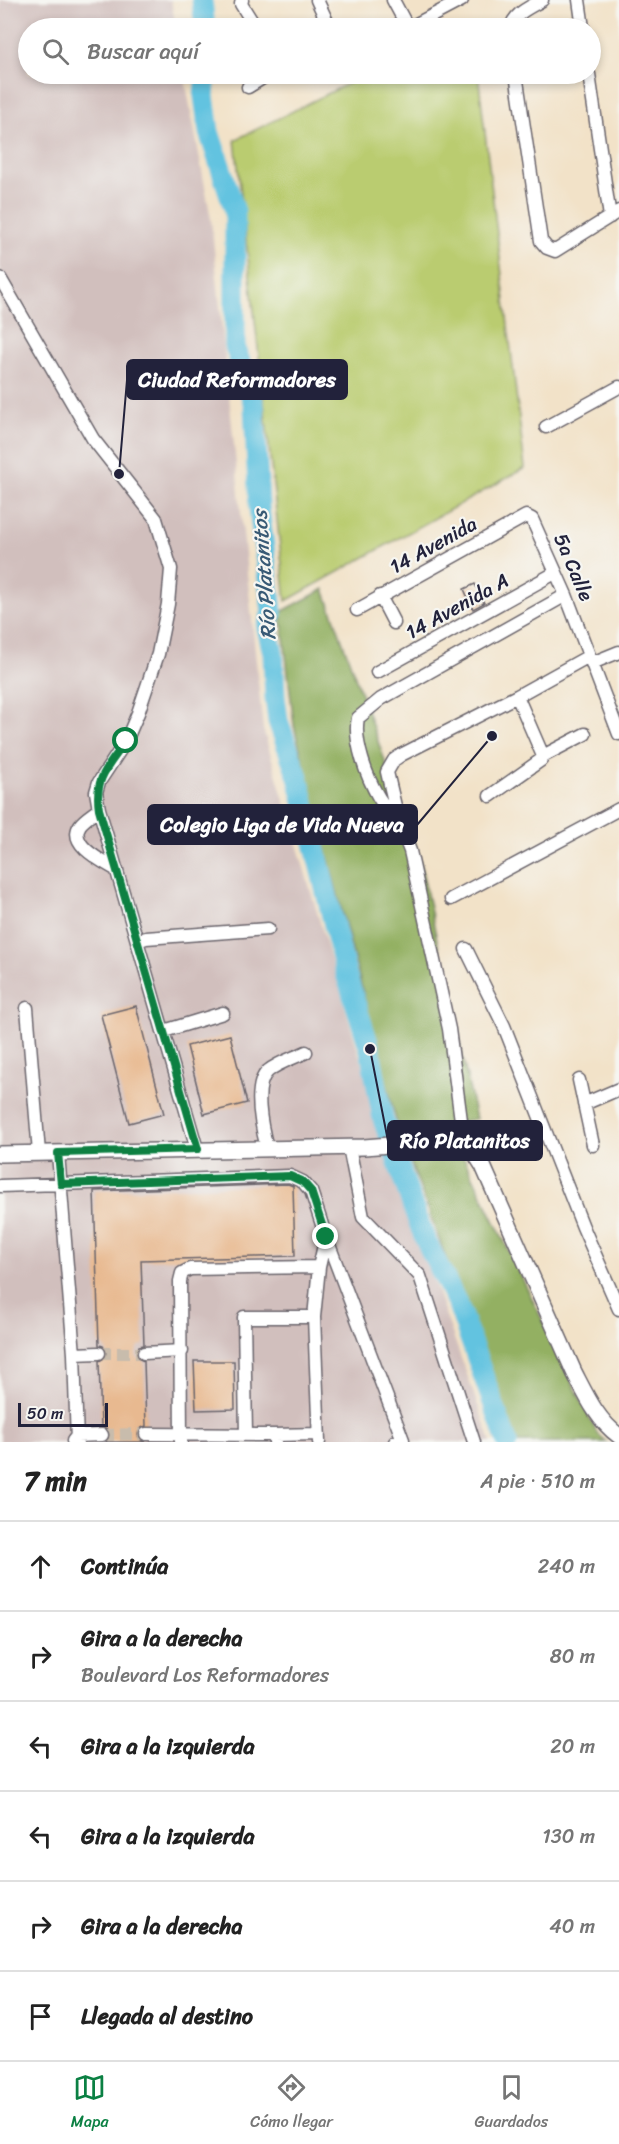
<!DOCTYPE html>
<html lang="es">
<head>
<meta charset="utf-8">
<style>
  body { margin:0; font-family:Sriracha,sans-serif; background:#f6f6f6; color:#222 }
  .scale { position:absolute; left:18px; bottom:15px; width:90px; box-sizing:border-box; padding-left:6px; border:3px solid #22223b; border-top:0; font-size:16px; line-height:21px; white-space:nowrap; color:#22223b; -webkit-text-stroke:4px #f6f6f2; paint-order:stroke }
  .stop { position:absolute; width:18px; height:18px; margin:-14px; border:4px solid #0b8043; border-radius:50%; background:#fff }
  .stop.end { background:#0b8043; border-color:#fff; box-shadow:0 2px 6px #0008 }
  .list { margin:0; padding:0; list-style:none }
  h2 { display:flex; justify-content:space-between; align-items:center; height:78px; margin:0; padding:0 24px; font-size:26px }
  h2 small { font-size:20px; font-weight:400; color:#767676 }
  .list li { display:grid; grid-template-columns:39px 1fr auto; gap:18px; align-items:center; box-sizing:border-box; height:90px; padding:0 24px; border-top:2px solid #e0e0e0 }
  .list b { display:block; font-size:22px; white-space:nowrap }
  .list p { margin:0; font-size:20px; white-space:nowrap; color:#767676 }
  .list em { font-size:20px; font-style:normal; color:#767676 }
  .icon { flex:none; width:33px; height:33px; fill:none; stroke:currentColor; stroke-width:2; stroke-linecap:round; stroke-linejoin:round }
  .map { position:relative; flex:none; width:619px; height:1442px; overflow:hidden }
  .search { position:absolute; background:#fff; box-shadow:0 3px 9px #0003; left:18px; right:18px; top:18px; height:66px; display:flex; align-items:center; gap:15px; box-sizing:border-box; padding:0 21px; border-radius:33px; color:#767676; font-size:22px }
  .sheet { height:618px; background:#fff }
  nav { display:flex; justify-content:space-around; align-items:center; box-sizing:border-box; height:84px; border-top:2px solid #e0e0e0; background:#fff; font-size:16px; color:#767676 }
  nav a { display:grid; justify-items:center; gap:3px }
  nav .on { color:#0b8043 }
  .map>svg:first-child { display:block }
  .industrial { fill:#d1bfbd }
  .green { fill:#bacc6f; stroke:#6e7755; stroke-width:1.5 }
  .forest { fill:#93b062; stroke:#5a694e; stroke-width:1.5 }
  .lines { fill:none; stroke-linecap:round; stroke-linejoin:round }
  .river { stroke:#62c3e0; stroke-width:21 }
  .building { fill:#e8b990 }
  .minor-tunnel { stroke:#c8bcac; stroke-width:12; stroke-dasharray:12 6; stroke-linecap:butt }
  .minor-casing { stroke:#6b656c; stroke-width:15 }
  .major-casing { stroke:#6b656c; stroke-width:18 }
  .minor { stroke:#fff; stroke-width:12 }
  .major { stroke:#fff; stroke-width:15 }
  .route { stroke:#0b8043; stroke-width:8 }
  .labels { text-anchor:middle; stroke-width:4.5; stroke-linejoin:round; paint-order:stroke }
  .street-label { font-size:20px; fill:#22223b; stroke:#f6f6f2 }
  .water-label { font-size:21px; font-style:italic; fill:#385a75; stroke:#f6f6f2 }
  .leader { fill:none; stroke:#22223b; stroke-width:2 }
  .callout-dot { fill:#22223b; stroke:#f6f6f2; stroke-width:2 }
  .callout { fill:#22223b; stroke:#22223b; stroke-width:2 }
  .callout-label { font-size:21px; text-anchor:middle; font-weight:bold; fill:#fff }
</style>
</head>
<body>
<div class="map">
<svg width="619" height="1442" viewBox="0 0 619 1442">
  <rect width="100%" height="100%" fill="#f6f6f2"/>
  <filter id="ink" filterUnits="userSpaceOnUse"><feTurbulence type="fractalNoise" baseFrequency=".0167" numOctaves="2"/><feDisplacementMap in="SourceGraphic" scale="12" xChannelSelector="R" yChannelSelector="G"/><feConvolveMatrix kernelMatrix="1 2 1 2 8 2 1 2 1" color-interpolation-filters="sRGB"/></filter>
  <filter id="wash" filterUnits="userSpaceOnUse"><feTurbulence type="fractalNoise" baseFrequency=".008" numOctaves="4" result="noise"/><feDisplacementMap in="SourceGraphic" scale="24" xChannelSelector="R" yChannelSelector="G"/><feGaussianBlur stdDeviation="1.35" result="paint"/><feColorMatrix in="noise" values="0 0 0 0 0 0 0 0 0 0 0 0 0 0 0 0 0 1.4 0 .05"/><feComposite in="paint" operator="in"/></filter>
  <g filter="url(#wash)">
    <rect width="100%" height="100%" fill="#f2e2c8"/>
    <!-- industrial -->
    <path class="industrial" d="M0,0H171L176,28H28V74H184L211,219L263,729L389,1156L491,1442H0Z"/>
    <!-- green -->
    <path class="green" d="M367,74H478L525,468L286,601L235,140Z"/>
    <!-- forest -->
    <path class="forest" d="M324,589L419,857L476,1119L399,1132L294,726L281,612Z
      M434,1150L464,1158L597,1433L607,1442H514L407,1153Z"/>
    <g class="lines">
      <!-- river -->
      <path class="river" d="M202,0L205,28
        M206,74L204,96L209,132L235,211V346L254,405L259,507L272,612L267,628L273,653L275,697L278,721L298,777L346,974L370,1049L383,1119L413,1207L425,1239L458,1305L507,1442"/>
    </g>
    <g id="blocks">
      <!-- building -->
      <path class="building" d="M475,584L484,603L473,609L464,589Z
        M136,1006L164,1114L129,1123L101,1015Z
        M230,1035L247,1103L204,1114L187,1046Z
        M288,1184L293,1186L295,1256L141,1260L144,1345L139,1346L136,1353L137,1358L144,1361L146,1426L139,1429L138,1435L139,1439L145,1442H106L110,1434L106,1428L101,1427L99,1361L106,1357L107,1352L103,1346L99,1345L94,1191Z
        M194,1361H234L235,1409L196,1410Z"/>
    </g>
  </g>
  <g filter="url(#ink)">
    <use href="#blocks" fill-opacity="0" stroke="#6b656c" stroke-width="1.5"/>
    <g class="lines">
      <!-- minor-tunnel -->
      <path class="minor-tunnel" d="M99,1353H144
        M102,1435L146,1434"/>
      <defs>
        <path id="minor" d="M242,0L241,4L256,28
          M317,0L330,28
          M393,0L408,28
          M579,0L583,28
          M409,28L462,0
          M511,28C514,13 529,8 542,0
          M516,74L541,241L547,248L555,251L619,211
          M589,74L610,217
          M248,87L269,74
          M0,278L93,439L156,519L171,569L168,604L158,654L138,713L126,741L99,782L96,792L99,809L197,1149
          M546,427L619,387
          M380,596L394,623
          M357,610L526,516L532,519L566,595L619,734
          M592,663L619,652
          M377,672L555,573
          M543,756L585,734
          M490,796L541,760L543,756L517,696
          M99,809C93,814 84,819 80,825C67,845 104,862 117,870
          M397,821C391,814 384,806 379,798C367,778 353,741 358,718L381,699L566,595
          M451,899L619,809
          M137,941L146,938L268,929
          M466,949L504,1026L583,1227L619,1309
          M27,1008L39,1153
          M164,1031L223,1013
          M579,1080L593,1145
          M584,1104L619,1089
          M462,1142V1128L449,1029L410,851L399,823L387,772L394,760L401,755L517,696L589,656
          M349,1147L363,1217L420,1276L474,1442
          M267,1148C262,1129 252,1085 268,1071C279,1062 294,1058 306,1052
          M58,1153L74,1354L77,1442
          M0,1186L290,1176L303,1182L311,1191L326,1237L403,1440L395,1442
          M144,1353L182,1351
          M74,1354L99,1353
          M146,1434L274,1435L275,1442
          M246,1435L244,1317H314
          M274,1435L319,1434
          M73,1441L77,1436L102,1435
          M181,1442L180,1281L182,1273L190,1269L319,1267
          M319,1442L314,1317L319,1267L326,1237"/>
        <path id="major" d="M0,1154L364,1147L441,1141L462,1142L471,1147L483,1166L574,1372C586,1395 597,1420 619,1436"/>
      </defs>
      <!-- minor casing -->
      <use href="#minor" class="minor-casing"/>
      <!-- major casing -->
      <use href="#major" class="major-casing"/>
      <!-- minor -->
      <use href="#minor" class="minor"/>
      <!-- major -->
      <use href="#major" class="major"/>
    </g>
  </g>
  <g class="lines" filter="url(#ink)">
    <!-- route -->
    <path class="route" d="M126,741C109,766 94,777 99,809L198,1149L58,1153L61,1184L290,1176L303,1182L311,1191L326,1237"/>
  </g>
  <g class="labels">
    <!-- street labels -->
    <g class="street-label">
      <text transform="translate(433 545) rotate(-29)" y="7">14 Avenida</text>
      <text transform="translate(574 567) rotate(67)" y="7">5a Calle</text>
      <text transform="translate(457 606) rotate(-29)" y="7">14 Avenida A</text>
    </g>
    <!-- water labels -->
    <g class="water-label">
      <text transform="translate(264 575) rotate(-94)" y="7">Río Platanitos</text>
    </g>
  </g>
  <!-- callouts -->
  <path class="leader" d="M119 474L127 380M492 736L417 825M370 1049L388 1141"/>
  <g class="callout-dot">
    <circle cx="119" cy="474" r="6"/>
    <circle cx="492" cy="736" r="6"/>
    <circle cx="370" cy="1049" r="6"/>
  </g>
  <g class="callout">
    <rect x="127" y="360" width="220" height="39" rx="6"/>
    <rect x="148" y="805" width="269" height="39" rx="6"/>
    <rect x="388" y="1121" width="154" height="39" rx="6"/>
  </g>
  <g class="callout-label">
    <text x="237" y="387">Ciudad Reformadores</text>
    <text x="282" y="832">Colegio Liga de Vida Nueva</text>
    <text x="465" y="1148">Río Platanitos</text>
  </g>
</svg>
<div class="scale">50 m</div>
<div class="stop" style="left:126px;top:741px"></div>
<div class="stop end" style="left:326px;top:1237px"></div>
<div class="search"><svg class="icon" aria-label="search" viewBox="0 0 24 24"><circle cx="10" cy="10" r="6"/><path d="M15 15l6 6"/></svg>Buscar aquí</div>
</div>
<section class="sheet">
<h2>7 min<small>A pie · 510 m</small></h2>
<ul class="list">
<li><svg class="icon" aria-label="ahead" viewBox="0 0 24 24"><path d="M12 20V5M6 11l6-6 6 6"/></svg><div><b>Continúa</b></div><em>240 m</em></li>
<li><svg class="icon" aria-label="right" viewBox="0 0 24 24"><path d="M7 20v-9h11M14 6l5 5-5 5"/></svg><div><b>Gira a la derecha</b><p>Boulevard Los Reformadores</p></div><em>80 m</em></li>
<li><svg class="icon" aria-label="left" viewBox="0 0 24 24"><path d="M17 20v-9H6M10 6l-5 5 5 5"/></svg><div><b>Gira a la izquierda</b></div><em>20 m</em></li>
<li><svg class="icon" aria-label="left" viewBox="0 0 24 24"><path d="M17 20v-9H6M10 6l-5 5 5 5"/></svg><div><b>Gira a la izquierda</b></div><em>130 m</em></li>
<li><svg class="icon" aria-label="right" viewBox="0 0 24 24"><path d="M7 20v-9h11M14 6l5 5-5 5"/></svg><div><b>Gira a la derecha</b></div><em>40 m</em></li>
<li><svg class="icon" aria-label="arrive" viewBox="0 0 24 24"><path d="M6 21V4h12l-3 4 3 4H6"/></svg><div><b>Llegada al destino</b></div></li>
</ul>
</section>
<nav>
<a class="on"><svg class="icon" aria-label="map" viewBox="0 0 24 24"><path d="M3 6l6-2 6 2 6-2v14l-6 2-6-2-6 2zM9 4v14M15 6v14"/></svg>Mapa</a>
<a><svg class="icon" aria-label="directions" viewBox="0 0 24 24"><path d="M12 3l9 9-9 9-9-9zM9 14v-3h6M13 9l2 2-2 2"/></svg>Cómo llegar</a>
<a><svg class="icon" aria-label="saved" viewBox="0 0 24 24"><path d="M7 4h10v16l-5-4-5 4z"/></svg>Guardados</a>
</nav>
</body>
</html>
